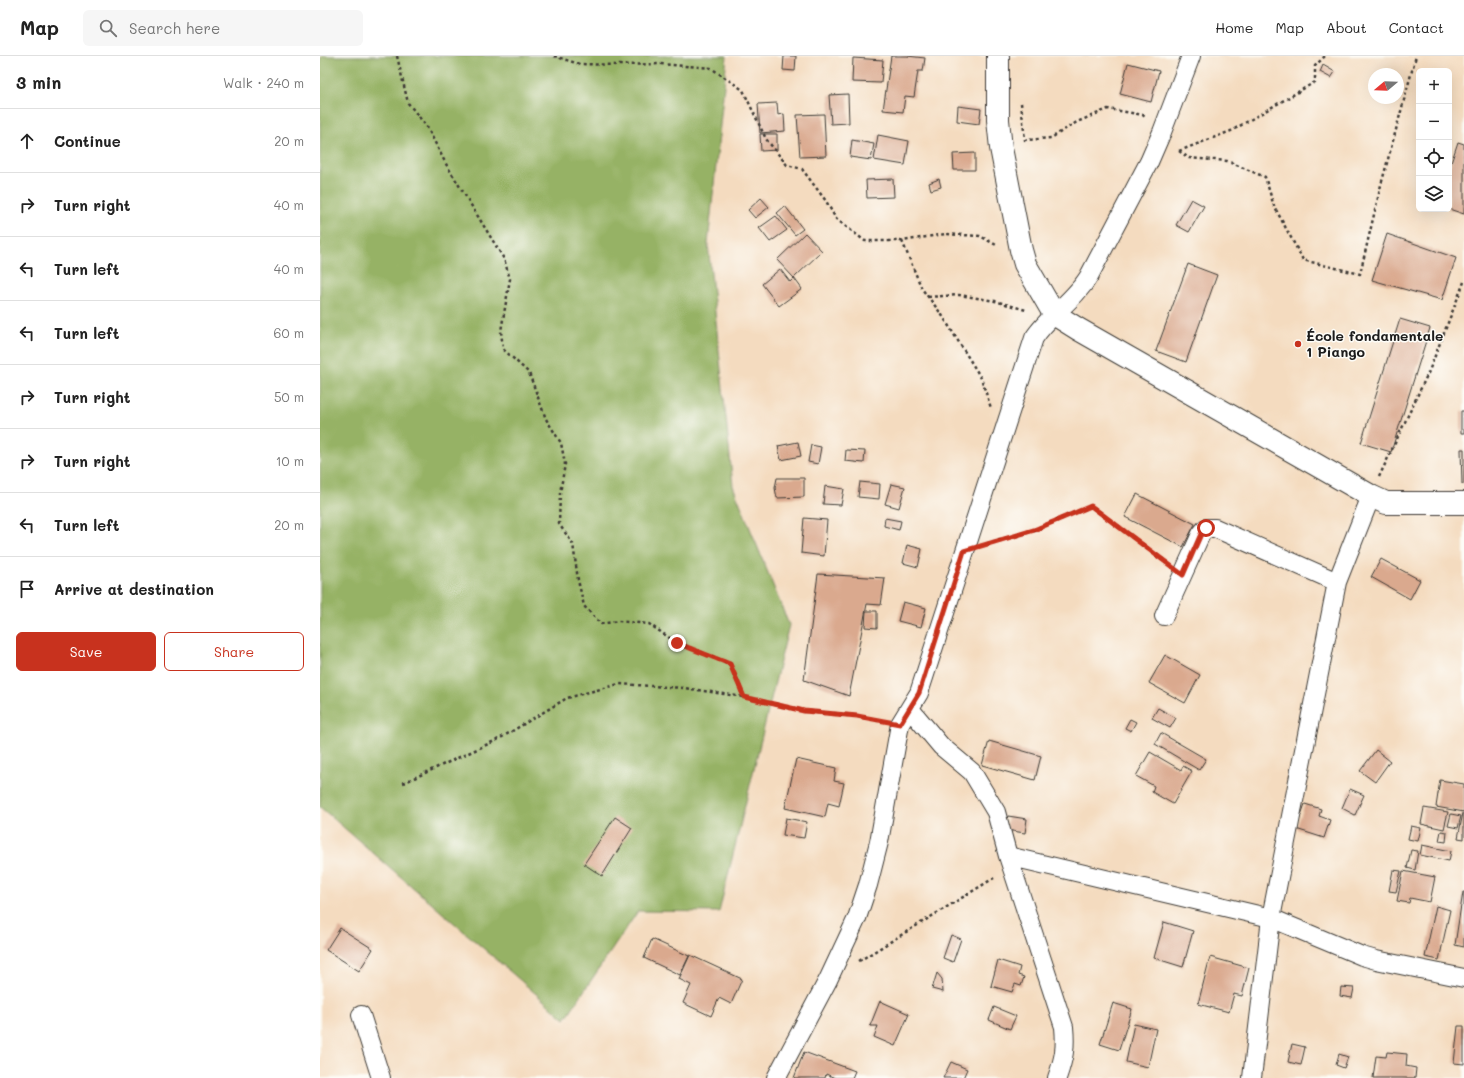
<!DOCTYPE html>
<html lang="en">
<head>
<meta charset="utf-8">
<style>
  body { margin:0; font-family:Mali,sans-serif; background:#f6f6f6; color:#222 }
  .controls { position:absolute; right:12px; top:12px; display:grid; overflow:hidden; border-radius:6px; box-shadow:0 4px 16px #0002 }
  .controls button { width:36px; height:36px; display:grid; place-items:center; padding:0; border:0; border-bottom:1px solid #e0e0e0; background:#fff; color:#222; font:20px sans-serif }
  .compass { position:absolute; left:1048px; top:12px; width:36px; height:36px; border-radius:50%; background:#fff; box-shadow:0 4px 16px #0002; rotate:251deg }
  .stop { position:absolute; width:12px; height:12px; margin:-9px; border:3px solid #c8321e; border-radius:50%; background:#fff }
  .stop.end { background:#c8321e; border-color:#fff; box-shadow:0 1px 4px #0008 }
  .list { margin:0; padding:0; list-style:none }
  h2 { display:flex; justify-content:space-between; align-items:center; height:52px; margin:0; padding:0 16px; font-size:17px }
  h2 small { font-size:13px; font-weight:400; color:#767676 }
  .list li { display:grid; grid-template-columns:26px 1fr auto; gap:12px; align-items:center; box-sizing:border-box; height:64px; padding:0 16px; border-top:1px solid #e0e0e0 }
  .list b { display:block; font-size:15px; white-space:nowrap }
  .list em { font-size:13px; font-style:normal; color:#767676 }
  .actions { display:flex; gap:8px; padding:12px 16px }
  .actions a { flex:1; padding:9px 0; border:1px solid #c8321e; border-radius:6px; text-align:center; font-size:14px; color:#c8321e }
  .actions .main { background:#c8321e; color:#fff }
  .icon { flex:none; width:22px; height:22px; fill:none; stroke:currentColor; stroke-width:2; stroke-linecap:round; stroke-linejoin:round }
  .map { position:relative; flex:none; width:1144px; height:1022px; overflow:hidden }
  header { display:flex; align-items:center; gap:24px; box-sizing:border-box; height:56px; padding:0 20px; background:#fff; border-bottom:1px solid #e0e0e0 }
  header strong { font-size:19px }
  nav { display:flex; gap:22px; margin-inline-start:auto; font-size:14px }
  .search { width:280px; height:36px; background:#f6f6f6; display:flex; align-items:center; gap:10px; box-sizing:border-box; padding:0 14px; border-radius:6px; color:#767676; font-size:15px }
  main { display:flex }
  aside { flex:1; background:#fff }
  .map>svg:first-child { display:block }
  .forest { fill:#96b265; stroke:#596740 }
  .building { fill:#daa98e }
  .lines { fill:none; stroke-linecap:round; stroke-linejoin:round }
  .street-casing { stroke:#3c3934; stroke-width:20 }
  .secondary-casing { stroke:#3c3934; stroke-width:24 }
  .path { stroke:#3c3934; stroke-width:2.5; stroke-dasharray:3 3; stroke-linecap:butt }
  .street { stroke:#fff; stroke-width:18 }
  .secondary { stroke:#fff; stroke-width:22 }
  .route { stroke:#c8321e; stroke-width:5 }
  .poi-dot { fill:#c8321e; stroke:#fdfcf7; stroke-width:1.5 }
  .labels { text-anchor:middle; stroke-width:3; stroke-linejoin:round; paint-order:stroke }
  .poi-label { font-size:14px; font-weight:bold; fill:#1c1c1c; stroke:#fdfcf7; text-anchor:start }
</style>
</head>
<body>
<header>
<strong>Map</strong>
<div class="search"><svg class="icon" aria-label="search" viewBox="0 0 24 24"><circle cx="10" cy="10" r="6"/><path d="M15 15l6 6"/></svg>Search here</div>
<nav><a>Home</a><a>Map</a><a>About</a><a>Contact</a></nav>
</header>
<main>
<aside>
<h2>3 min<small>Walk · 240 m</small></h2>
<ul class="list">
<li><svg class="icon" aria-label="ahead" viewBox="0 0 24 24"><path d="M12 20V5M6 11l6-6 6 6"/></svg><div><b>Continue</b></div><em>20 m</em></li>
<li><svg class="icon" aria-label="right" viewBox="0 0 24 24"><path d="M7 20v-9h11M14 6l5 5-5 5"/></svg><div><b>Turn right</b></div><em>40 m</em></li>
<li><svg class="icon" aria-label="left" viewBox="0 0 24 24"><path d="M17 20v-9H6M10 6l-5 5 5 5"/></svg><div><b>Turn left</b></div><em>40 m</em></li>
<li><svg class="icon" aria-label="left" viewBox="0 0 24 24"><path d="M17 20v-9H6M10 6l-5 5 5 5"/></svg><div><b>Turn left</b></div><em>60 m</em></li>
<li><svg class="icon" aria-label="right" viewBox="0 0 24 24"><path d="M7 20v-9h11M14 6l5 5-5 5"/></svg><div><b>Turn right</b></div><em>50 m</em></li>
<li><svg class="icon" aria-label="right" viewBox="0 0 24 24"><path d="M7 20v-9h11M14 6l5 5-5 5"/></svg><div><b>Turn right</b></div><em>10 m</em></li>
<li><svg class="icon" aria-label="left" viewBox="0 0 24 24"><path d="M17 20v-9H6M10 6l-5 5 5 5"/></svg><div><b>Turn left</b></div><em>20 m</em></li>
<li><svg class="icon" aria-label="arrive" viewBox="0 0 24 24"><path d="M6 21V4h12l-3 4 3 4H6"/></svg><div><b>Arrive at destination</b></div></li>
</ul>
<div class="actions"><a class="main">Save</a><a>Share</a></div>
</aside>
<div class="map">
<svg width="1144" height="1022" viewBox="0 0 1144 1022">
  <rect width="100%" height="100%" fill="#fdfcf7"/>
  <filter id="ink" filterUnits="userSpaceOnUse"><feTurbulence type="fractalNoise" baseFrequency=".025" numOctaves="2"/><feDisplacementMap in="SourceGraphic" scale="8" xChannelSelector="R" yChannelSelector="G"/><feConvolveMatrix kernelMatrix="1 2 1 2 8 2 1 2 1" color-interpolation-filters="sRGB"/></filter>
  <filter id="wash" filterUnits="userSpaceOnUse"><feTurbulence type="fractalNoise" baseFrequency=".012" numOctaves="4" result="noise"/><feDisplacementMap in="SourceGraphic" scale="16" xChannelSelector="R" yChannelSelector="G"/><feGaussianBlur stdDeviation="0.9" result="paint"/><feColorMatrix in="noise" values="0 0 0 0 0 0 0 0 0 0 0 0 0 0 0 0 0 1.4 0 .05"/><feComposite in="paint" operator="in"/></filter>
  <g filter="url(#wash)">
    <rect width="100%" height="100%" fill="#f4dbbf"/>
    <!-- forest -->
    <path class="forest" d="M2,0H407L388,188L413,430L469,569L399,856L318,855L245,963L0,751V4Z"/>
    <g id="blocks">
      <!-- building -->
      <path class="building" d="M464,0H476L475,15L463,14Z
        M571,0H587L605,2L603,15H598L594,41L585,40L583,56L563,54Z
        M533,2L563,4L561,27L532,26Z
        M808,7L839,15L831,46L800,38Z
        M1003,9L1015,16L1011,22L1000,16Z
        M528,38L529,67L511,68L509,39Z
        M457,47L458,59L464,58L465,75L440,77L438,48Z
        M638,50L661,53L659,68L637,65Z
        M504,58L506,100L480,101L477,59Z
        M440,78H457V94L441,95Z
        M558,79L589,85L585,109L554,104Z
        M532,84L554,88L551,104L530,101Z
        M1138,86L1144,88V158L1129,153V113Z
        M655,97V114H634L633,98Z
        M573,123L574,141L547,142L546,124Z
        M619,123L621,131L611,134L609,127Z
        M441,142L449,151L435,162L428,154Z
        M871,143L884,150L869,176L856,169Z
        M465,150L483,173L475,179L457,157Z
        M456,160L467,174L450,186L439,172Z
        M485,177L502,195L474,222L457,204Z
        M1067,178L1136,202L1122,244L1052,224Z
        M868,208L897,219L866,306L836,295Z
        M460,213L470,226L474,222L482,233L459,250L442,228Z
        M1080,263L1110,272L1071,396L1041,387Z
        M1141,355H1144V377H1141Z
        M478,386L481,400L461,404L458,390Z
        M491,389L501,391L498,408L488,406Z
        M1141,393H1144V428H1142Z
        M526,394L545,395L544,407L525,405Z
        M457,422H484V441L457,442L455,432Z
        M540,426L560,428L559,443L538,441Z
        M571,428L585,431L579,452L565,448Z
        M505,430L524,433L521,449L503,448Z
        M817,438L875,468L863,491L805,461Z
        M484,462L507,464L504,500L481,497Z
        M565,462L581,465L579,474L564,470Z
        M587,489L602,493L598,511L583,507Z
        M1061,503L1100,524L1090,543L1051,521Z
        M498,518L565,522L561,549L547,548L529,640L484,624Z
        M583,546L606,552L601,571L578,565Z
        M546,555H557V572L545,571Z
        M845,599L880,619L865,647L829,627Z
        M838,652L856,662L850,672L832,662Z
        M810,663L816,666L811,675L805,672Z
        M841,677L886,703L879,714L835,688Z
        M669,685L721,700L715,724L662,709Z
        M1056,694L1070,705L1055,726L1040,715Z
        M830,696L861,714L863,710L872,715L853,748L832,736L834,730L816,720Z
        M476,703L516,712L514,725L524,727L519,750L508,747L505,761L465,752Z
        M1120,724L1144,728V756L1116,751Z
        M1030,733L1044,739L1035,759L1022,752Z
        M985,748L1001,753L999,760L1010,764L1004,782L976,773Z
        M1104,752L1128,756L1124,773L1101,768Z
        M1143,757H1144V783L1138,782Z
        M1131,758L1141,760L1138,772L1128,770Z
        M688,760L707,763L705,777L686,774Z
        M295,761L312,772L282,820L264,808Z
        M466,762L487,766L484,782L463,779Z
        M1091,770L1101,772L1098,785L1088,783Z
        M1121,775L1127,776L1126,786L1119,785Z
        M1102,789L1131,795L1129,805L1100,799Z
        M1091,794L1098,795L1095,814L1087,812Z
        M1073,814L1081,815L1076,836L1069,835Z
        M1083,815L1115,821L1110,846L1090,842L1089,847L1077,845Z
        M1143,836H1144V891L1135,889Z
        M1116,850L1130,854L1119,904L1105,901Z
        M844,866L873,875L863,911L834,902Z
        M20,872L53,893L39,915L6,894Z
        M631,879L641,883L633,906L623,902Z
        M332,883L369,900L360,919L324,902Z
        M370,899L422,923L411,948L399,942L391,960L363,947L371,929L359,923Z
        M890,901L929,912L922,940L914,938L909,956L878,948Z
        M678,904L700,911L698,919L704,921L701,930L695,928L692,936L671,930Z
        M617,917L622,923L623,936L612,933Z
        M1021,931L1034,932L1032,942L1020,940Z
        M560,945L589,958L575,990L554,981L558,970H550Z
        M793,947L812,953L799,994L780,988Z
        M674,951L696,960L690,973L669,964Z
        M814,968L836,973L828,1011L806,1006Z
        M1138,970H1144V1008L1134,1007Z
        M972,988L985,991L981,1009L968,1006Z
        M484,996L535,1015L532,1022H515L506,1018L505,1022H474Z
        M1067,996L1087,998L1086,1010L1096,1012L1095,1022H1053L1056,1000L1066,1001Z
        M1019,998L1028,1001L1024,1012L1016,1009Z
        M631,1006L647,1013L643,1022H623Z"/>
    </g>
  </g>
  <g filter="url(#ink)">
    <use href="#blocks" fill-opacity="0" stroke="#3c3934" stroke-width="1"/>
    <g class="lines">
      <defs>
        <path id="street" d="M844,560L881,478L886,472H895L1017,526
          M590,653L621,690L652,716L676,756L688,800L744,971C746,992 744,1002 737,1022
          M688,800L951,862L1042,900L1056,904L1144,922
          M41,959L61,1022
          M456,1022L508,924L537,862L548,829L559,786L580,668L599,637L714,282C729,259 755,244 769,220L829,106L842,76L871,0
          M932,1022L951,862L1017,526L1051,440"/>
        <path id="secondary" d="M678,0V64L681,92L701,194L705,208L734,258L758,273L1051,440L1066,447H1144"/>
      </defs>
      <!-- street casing -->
      <use href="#street" class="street-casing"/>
      <!-- secondary casing -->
      <use href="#secondary" class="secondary-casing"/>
      <!-- path -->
      <path class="path" d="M77,0L88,47L107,71L126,108L184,203L190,223L181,275L183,293L209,317L226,363L241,387L245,408L240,437L239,468L253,488L258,524L264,550L281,568L298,565L329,568L357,587L410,608L424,641
        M234,0L259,8L299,9L341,8L391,12L423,34L446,83L467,109L482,113L506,145L516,163L545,185H582L625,178L660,180L678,190
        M701,47L705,84L731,82L757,66L788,53L823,59L826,63
        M859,95L869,102L907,105L945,121L954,150L983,204L1040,218L1061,129L1096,0
        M859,95L911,75L995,26V10L1005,0
        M582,185L602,233L622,259L661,322L671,352
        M608,241L639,239L675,245L706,254
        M1059,421L1109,315L1144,226
        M667,488L714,474L771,450L847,507
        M83,727L179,683L247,642L299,628L364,632L424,641L484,655L537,660L562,665
        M539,905L674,822"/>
      <!-- street -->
      <use href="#street" class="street"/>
      <!-- secondary -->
      <use href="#secondary" class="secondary"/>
    </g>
  </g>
  <g class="lines" filter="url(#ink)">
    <!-- route -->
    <path class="route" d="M357,587L410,608L424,641L484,655L537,660L580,668L599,637L644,495L714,474L771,450L863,519L881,478L886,472"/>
  </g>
  <!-- markers -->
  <circle class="poi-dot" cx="978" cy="288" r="4"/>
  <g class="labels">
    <!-- poi labels -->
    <g class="poi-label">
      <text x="986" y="285">École fondamentale<tspan x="986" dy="16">1 Piango</tspan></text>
    </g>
  </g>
</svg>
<div class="controls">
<button>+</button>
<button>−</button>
<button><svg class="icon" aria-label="locate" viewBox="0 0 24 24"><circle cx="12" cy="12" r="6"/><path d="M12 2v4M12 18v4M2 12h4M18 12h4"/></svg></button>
<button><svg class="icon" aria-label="layers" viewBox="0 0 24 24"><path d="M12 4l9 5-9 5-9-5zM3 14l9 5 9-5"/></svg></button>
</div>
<svg class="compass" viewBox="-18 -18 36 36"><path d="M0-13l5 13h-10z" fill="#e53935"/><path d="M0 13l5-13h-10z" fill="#767676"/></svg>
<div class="stop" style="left:886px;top:472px"></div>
<div class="stop end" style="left:357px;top:587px"></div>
</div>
</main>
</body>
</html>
